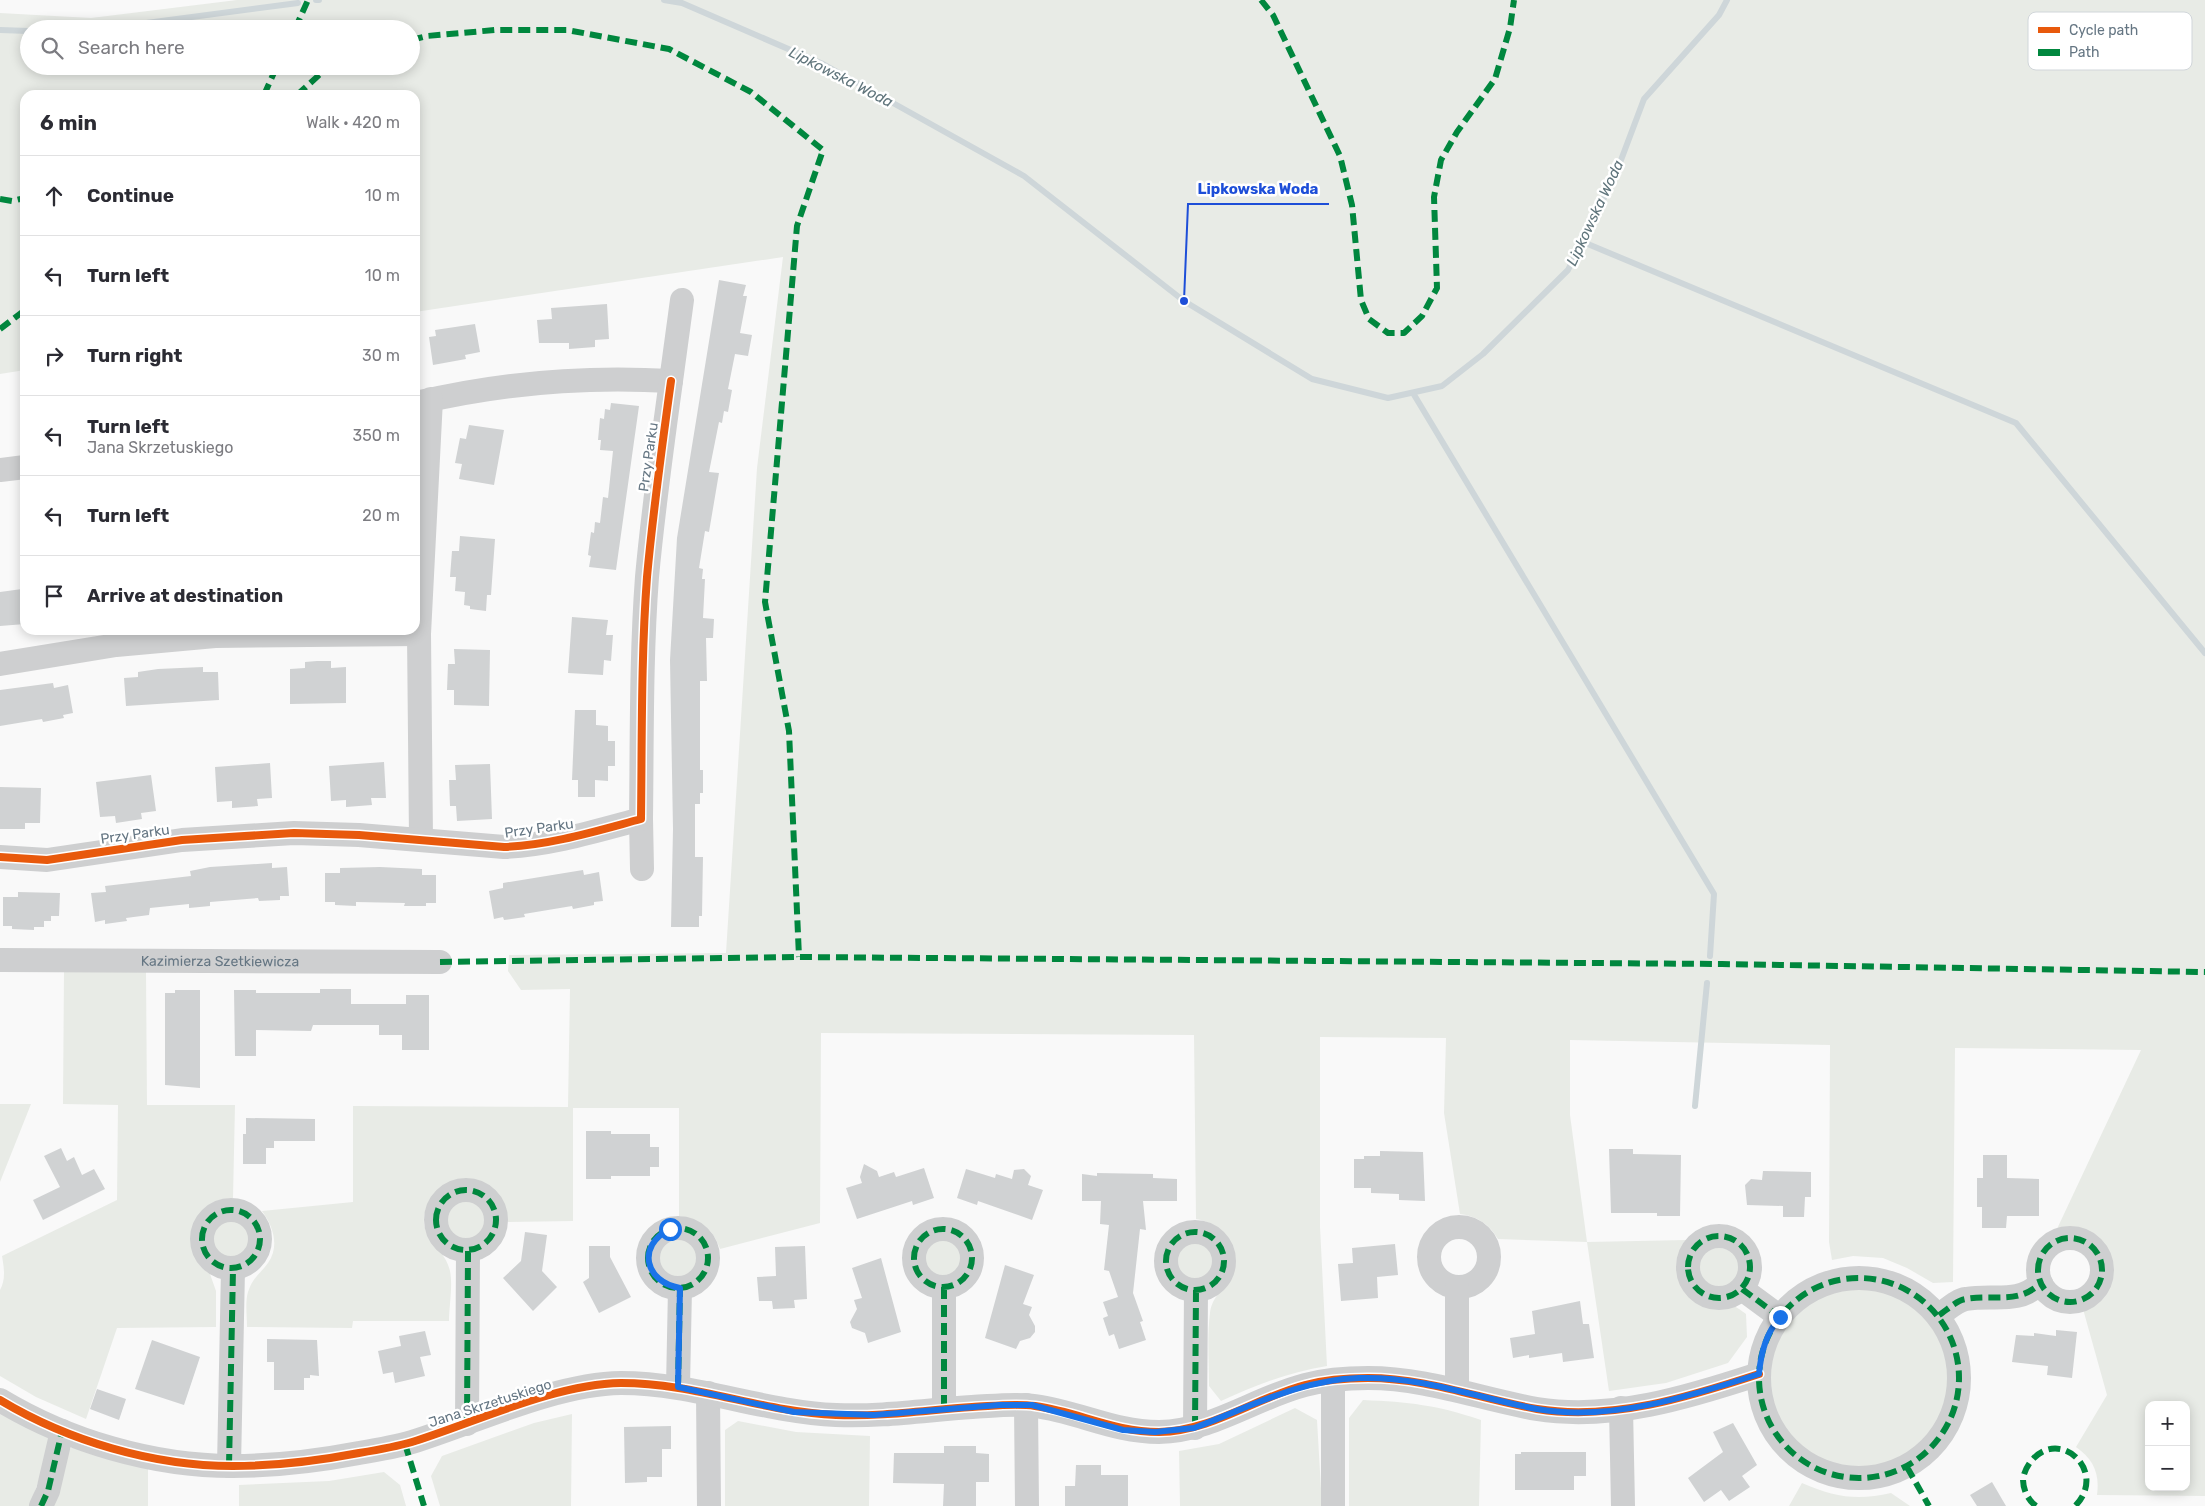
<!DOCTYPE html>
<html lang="en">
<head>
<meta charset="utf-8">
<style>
  body { margin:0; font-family:Rubik,sans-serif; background:#f2f2f3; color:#2b2b33 }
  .controls { position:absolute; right:15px; bottom:15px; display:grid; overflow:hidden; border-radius:10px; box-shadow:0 2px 12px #0003 }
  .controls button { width:45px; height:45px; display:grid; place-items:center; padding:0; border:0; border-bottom:1px solid #e1e1e2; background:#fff; color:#2b2b33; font:25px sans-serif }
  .stop { position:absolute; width:15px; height:15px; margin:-11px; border:4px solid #1a73e8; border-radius:50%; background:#fff }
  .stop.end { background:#1a73e8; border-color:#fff; box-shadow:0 1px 5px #0008 }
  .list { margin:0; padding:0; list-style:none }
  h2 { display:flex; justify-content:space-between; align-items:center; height:65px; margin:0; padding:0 20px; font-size:21px }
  h2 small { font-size:16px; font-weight:400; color:#7c7c81 }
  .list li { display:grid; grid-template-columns:32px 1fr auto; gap:15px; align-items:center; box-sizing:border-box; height:80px; padding:0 20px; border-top:1px solid #e1e1e2 }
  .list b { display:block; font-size:19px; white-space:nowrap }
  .list p { margin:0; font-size:16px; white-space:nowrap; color:#7c7c81 }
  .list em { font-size:16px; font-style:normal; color:#7c7c81 }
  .icon { flex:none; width:28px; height:28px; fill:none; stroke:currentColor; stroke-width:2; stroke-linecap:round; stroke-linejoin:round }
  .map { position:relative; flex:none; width:2205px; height:1506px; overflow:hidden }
  .search { position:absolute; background:#fff; box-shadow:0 2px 12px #0003; left:20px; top:20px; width:400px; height:55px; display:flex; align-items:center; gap:12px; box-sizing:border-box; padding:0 18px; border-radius:28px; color:#7c7c81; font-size:19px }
  .panel { position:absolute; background:#fff; box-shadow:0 2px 12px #0003; left:20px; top:90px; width:400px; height:545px; border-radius:15px }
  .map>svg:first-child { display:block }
  .green { fill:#e8ebe6; fill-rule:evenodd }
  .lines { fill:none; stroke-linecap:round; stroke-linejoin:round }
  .stream { stroke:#ced6d9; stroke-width:6 }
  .building { fill:#d0d2d3 }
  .minor { stroke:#cecfd0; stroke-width:24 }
  .quiet { stroke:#00873e; stroke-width:6; stroke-dasharray:12 6; stroke-linecap:butt }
  .cycleway-casing { stroke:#fff; stroke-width:11 }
  .cycleway { stroke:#e8590c; stroke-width:8 }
  .route { stroke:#1a73e8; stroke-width:6 }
  .labels { text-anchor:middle; stroke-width:5; stroke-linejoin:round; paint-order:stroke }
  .street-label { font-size:14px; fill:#657683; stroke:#fff }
  .water-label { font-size:15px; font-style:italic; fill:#60757c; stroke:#fff }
  .key { fill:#fff; stroke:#d1d6da; stroke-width:1 }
  .key-label { font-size:14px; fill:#657683 }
  .leader { fill:none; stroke:#1d4ed8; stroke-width:2 }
  .callout-dot { fill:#1d4ed8; stroke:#fff; stroke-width:2 }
  .callout-label { font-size:15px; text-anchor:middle; font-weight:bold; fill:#1d4ed8; stroke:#fff; stroke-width:5; stroke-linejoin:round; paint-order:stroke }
</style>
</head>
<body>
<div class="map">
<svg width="2205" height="1506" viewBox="0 0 2205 1506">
  <rect width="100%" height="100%" fill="#f9f9f9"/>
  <!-- green -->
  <path class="green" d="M237,0H2205V1496L2097,1495C2100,1473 2093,1459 2076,1447L2107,1395L2083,1309C2132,1280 2109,1219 2056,1231L2141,1050L1955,1048L1953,1282L1933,1283L1907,1268L1883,1258L1853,1256L1832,1260L1829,1242L1830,1045L1570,1040V1115L1587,1242L1687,1240C1675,1268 1675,1296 1709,1306C1718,1308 1725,1306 1733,1306C1737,1307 1742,1311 1746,1314L1747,1337L1728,1363L1666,1383L1609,1391L1587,1242L1498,1239C1489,1224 1477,1216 1460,1214L1444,1113L1446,1038L1320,1037V1227L1327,1366C1289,1372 1256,1385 1221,1401L1209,1386C1209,1362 1207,1336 1210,1313C1212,1296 1224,1290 1231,1277C1245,1249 1223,1223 1196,1219L1194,1035L821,1033L820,1223L720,1249C713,1228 700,1220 679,1216V1108H573V1221L508,1222C505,1210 503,1199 494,1191C474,1172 437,1179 427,1206C414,1239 445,1246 450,1271C453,1286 449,1306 449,1321H353L352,1328L247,1327C247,1316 245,1302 248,1292C253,1277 260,1274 268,1263C280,1246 273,1226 262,1211L353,1202V1106L568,1107L570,989L521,990L508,971L509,955L726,953L757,468L783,257L415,312V95H25V370L0,374V13L91,18ZM29,29H411V66H29ZM2149,1405H2186V1487H2149Z
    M64,971L146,972L147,1105H235L233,1198C228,1199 222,1199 217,1201C187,1213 182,1257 210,1274L216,1291V1327L117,1328L86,1419L36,1397L0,1376V1290C6,1279 4,1268 2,1256L117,1200L118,1105L63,1104Z
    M0,1104H31L0,1182Z
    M446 1220a20 20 0 1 1 40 0a20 20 0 1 1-40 0Z
    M213 1240a20 20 0 1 1 40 0a20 20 0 1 1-40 0Z
    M659 1257a20 20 0 1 1 40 0a20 20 0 1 1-40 0Z
    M925 1258a20 20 0 1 1 40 0a20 20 0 1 1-40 0Z
    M1175 1260a20 20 0 1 1 40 0a20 20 0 1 1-40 0Z
    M1699 1266a21 21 0 1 1 42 0a21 21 0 1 1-42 0Z
    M1768 1377a91 91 0 1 1 182 0a91 91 0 1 1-182 0Z
    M1363,1400C1409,1402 1437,1405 1481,1420L1479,1506H1349V1418Z
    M1295,1408L1317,1420L1322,1506H1180L1179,1451L1219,1444Z
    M0,1410L45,1433L50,1441L48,1452L30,1506H0Z
    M572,1414L571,1506H440L431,1476L442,1456L534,1423Z
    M738,1421L796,1432L870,1436L869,1506H725V1430Z
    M76,1446L148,1468V1506H49L67,1450Z
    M384,1472L400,1485L406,1506H239V1485L329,1481Z
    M1802,1483C1834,1497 1857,1501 1891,1493L1910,1506H1789Z"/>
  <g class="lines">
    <!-- stream -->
    <path class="stream" d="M316,0H319
      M664,0L682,3L823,64L1024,176L1184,301L1312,379L1388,398L1442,386L1483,354L1568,270L1615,176L1644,99L1719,15L1727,0
      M101,29L298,3
      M0,30L29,31
      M1583,242L2016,423L2205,653
      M1413,393L1714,894L1710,956
      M1695,1106L1707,983"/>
  </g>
  <!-- building -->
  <path class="building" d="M719,280L746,285L743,296H747L740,333L752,335L748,356L735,354L728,389L732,390L728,412L724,411L722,423L719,422L709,472L719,473L709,532L705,531L699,568L703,569L702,579H705L703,618L714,619L713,638H706L707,681H700V770H703V793H700V804H695V857H703L702,916H699V927H671L673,829L670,660L677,538Z
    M607,304L609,339L595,340V347L569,349V343H539L537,320L552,319L551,308Z
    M475,324L480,352L465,355L466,359L433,365L429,337L436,336L435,330Z
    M611,403L639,406L616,570L589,567L591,556L588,555L591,532L594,533L595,522L600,523L603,497L608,498L613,451L600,450L601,440H598L600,418L604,419L605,409L610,410Z
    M469,425L504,430L494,485L459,479L462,464L455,463L460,438L466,439Z
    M460,536L495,539L491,595H487L486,611L470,609V606L464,605L465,592L455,591L456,577H450L452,551H459Z
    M22,589L25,624L0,626V592Z
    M572,617L608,620L606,635H613L611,661L604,660L603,675L568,673Z
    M454,649L490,650L489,706L454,705V690H447L448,664H455Z
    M317,661H331V668L346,667V703L290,704V669L305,668V662Z
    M203,667V672H218L219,700L126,706L124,678L138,677V672L158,669Z
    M53,683L54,688L68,685L73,713L63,715L64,718L43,722L42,719L0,726V690Z
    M575,710H596V725L608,726V741H615V766H608V781L595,780V797H578V780H572Z
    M384,762L386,798H371L372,805L346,807V800L331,801L329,766Z
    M270,763L272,798L257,799L258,806L232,808V801L217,802L215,767Z
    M490,764L492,819L457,821L456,806H450L449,780H456L455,765Z
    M151,775L156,811L141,813L142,819L116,823L115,816L100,817L96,782Z
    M0,787L41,788L40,823H25V829H0Z
    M272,863V868L287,867L289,896H280V900L259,901L258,898L210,902V906L189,908V904L150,908L149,915L126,918L127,921L105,924V920L95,922L91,893L106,892L105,886L191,876L190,871L210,867Z
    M380,867L422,869V875H436V903H426V906H404L405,903L356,902V906L335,905V902H325V873H340V868Z
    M583,870L584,875L599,872L603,901L594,902V905L573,909L572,906L524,914L525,917L504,920L503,917L494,919L489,891L503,888V883Z
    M18,892L60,893L59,916H51V921H44V927H34V930L12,929V926H3V897H18Z
    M320,989H351V1004H406V995H429V1050H402V1035H379V1025H313L311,1031L256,1030V1056H235L234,990H256V993H320Z
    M175,990H200V1088L165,1085V993H175Z
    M246,1118L315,1119V1141H274V1148H266V1164H243V1134H246Z
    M586,1131H611V1134H650V1147H659V1167H650V1176H611V1179H586Z
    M61,1148L67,1161L74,1157L82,1175L94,1169L105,1189L43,1220L33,1200L60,1187L44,1156Z
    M1609,1149H1633V1154L1681,1155L1680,1216H1657V1213H1611Z
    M1380,1151L1423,1152L1425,1201L1399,1200V1194L1371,1193V1188H1354V1159H1364V1156H1380Z
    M1983,1155H2007V1178L2039,1179V1216H2007L2006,1228H1982V1207H1977V1178H1983Z
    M864,1164L877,1171L879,1177L894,1172L896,1177L924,1168L934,1198L913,1205L912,1201L857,1219L846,1188L862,1183L860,1177Z
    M966,1169L995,1178L996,1174L1012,1179L1014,1170L1024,1169L1031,1176L1028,1185L1043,1190L1032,1220L978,1201L977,1205L957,1198Z
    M1763,1171L1811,1172V1197H1805L1804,1217H1783V1206L1747,1205L1745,1185L1751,1179L1762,1180Z
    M1097,1173L1153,1174V1178L1177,1179V1201H1143L1146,1230L1140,1229L1133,1293L1143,1321L1140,1322L1146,1340L1119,1349L1114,1334L1109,1336L1103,1318L1108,1316L1103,1302L1118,1297L1109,1271L1104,1270L1109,1225L1100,1224L1101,1201H1082V1174L1097,1176Z
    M525,1232L547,1235L542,1271L557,1287L533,1311L503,1278L521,1261Z
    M1395,1244L1398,1275L1377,1277L1378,1298L1341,1301L1338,1264L1353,1263L1352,1248Z
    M589,1246H610V1257L631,1297L599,1313L583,1282L589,1278Z
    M805,1246L807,1299L794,1300L795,1308L773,1309L772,1301H759L757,1277L776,1276L775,1247Z
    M881,1258L901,1332L868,1343L865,1333L852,1328L850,1322L857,1309L854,1300L862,1298L852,1268Z
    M1005,1265L1034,1275L1023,1304L1032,1307L1029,1315L1035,1326V1332L1030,1338L1020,1341L1016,1349L985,1338Z
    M1580,1301L1583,1324H1589L1594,1358L1563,1362L1562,1353L1529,1358V1355L1513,1358L1510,1338L1535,1334L1532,1311Z
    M2056,1330L2077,1332L2072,1378L2047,1375L2048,1366L2012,1362L2016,1335L2034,1336V1333L2056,1336Z
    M425,1331L431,1355L420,1357L425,1376L395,1383L393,1372L383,1374L378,1351L401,1346L399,1336Z
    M267,1339L317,1340L319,1376L310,1375V1378H304V1390H274V1362H267Z
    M152,1340L200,1357L184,1405L135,1389Z
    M97,1389L126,1399L119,1420L90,1409Z
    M1733,1423L1757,1465L1742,1476L1750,1487L1729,1501L1721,1490L1704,1502L1688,1478L1723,1452L1713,1432Z
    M671,1426V1449H662V1477H647V1482L625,1483L624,1427Z
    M944,1446H976V1453L989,1454V1482H976V1506H943L944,1484L893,1483L894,1453H944Z
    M1521,1452H1586V1476H1574V1490H1515V1454H1521Z
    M1076,1465H1101V1475H1128V1506H1065V1486H1075Z
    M1992,1482L2006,1506H1977L1970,1495Z"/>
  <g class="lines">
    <!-- minor -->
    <g class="minor">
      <path d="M416,403C500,383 585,376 671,381L682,300"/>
      <path d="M0,470L25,467"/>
      <path d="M0,664L116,645L215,636L419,634"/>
      <path d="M641,819L642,869"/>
      <path d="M421,839L419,634L431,399"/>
      <path d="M0,857L47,860L182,840L294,833L359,835L504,847C551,845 596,831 641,819C642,738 641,657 647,577C653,511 662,446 671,381"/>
      <path id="s1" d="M0,960L440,962"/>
      <circle cx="466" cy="1220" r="30"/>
      <circle cx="231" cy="1239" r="29"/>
      <circle cx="1459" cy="1257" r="30"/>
      <circle cx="678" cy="1258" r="30"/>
      <circle cx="943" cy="1258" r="29"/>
      <circle cx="1195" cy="1261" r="29"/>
      <circle cx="1719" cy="1267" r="31"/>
      <circle cx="2070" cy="1270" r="32"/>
      <circle cx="1859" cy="1378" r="100"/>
      <path d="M944,1287V1409"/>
      <path d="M1742,1289L1780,1317"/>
      <path d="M1939,1315C1947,1310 1957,1300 1966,1299C1995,1294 2017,1305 2041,1283"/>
      <path d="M678,1387L680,1288"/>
      <path d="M1457,1389V1287"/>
      <path d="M708,1393L709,1506"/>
      <path d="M0,1400C68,1441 153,1466 233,1466C276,1466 317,1461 359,1453C377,1450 395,1447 412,1442C476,1422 555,1384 621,1383C695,1383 763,1412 836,1415C881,1417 927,1410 972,1407C993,1406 1015,1403 1035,1406C1079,1412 1114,1432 1159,1432C1212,1431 1255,1398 1305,1385C1324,1380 1348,1378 1368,1378C1427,1378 1480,1399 1537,1409C1612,1421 1689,1397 1759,1374"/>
      <path d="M1026,1405L1027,1506"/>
      <path d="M1621,1408L1623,1506"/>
      <path d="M467,1424L468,1251"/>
      <path d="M1195,1428L1196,1290"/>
      <path d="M229,1466L233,1269"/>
      <path d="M41,1506L48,1491L62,1431"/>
      <path d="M1333,1506V1381"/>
    </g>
    <!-- quiet -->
    <path class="quiet" d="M1261,0L1273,15L1340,156L1352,205L1361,300L1369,319L1388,333H1404L1422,316L1437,288L1434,197L1441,160L1457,132L1495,79L1510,28L1514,0
      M295,29L308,0
      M411,40L427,36L495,30H567L669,49L751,92L823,150L797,226L765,602L789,731L799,957
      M264,95L277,66
      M297,95L329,66
      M0,199L12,201L25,198
      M0,329L25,310
      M440,962L799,957L1722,964L2205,972
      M436 1220a30 30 0 1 1 60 0a30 30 0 1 1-60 0Z
      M202 1239a29 29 0 1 1 58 0a29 29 0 1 1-58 0Z
      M648 1258a30 30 0 1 1 60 0a30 30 0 1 1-60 0Z
      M914 1258a29 29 0 1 1 58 0a29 29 0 1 1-58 0Z
      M1166 1261a29 29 0 1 1 58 0a29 29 0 1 1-58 0Z
      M1688 1267a31 31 0 1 1 62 0a31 31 0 1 1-62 0Z
      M2038 1270a32 32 0 1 1 64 0a32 32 0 1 1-64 0Z
      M1759 1378a100 100 0 1 1 200 0a100 100 0 1 1-200 0Z
      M944,1287V1409
      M1742,1289L1780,1317
      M1939,1315C1947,1310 1957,1300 1966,1299C1995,1294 2017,1305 2041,1283
      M678,1387L680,1288
      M467,1424L468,1251
      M1195,1428L1196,1290
      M405,1444L424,1506
      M229,1466L233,1269
      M1907,1467L1929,1506
      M41,1506L48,1491L62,1431
      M2036,1506C2028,1500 2023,1490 2023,1479C2024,1472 2028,1464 2033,1459C2062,1428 2108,1473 2075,1506"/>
    <defs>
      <path id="cycleway" d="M0,857L47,860L182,840L294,833L359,835L504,847C551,845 596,831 641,819C642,738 641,657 647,577C653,511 662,446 671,381
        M0,1400C68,1441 153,1466 233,1466C276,1466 317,1461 359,1453C377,1450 395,1447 412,1442C476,1422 555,1384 621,1383C695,1383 763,1412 836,1415C881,1417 927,1410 972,1407C993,1406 1015,1403 1035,1406C1079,1412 1114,1432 1159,1432C1212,1431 1255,1398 1305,1385C1324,1380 1348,1378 1368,1378C1427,1378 1480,1399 1537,1409C1612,1421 1689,1397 1759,1374"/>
    </defs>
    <!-- cycleway casing -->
    <use href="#cycleway" class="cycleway-casing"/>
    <!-- cycleway -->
    <use href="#cycleway" class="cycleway"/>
  </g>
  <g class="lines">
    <!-- route -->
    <path class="route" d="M670,1229C636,1246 645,1282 680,1288L678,1387L794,1412L874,1415L999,1405H1032L1123,1430L1155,1432L1194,1428C1250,1407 1299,1380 1359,1378C1421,1376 1478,1398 1537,1409C1610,1422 1691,1396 1759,1374C1761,1352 1766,1334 1780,1317"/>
  </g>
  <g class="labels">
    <!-- street labels -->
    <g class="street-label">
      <text transform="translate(648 457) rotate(-82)" y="5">Przy Parku</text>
      <text transform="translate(539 828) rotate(-8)" y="5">Przy Parku</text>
      <text transform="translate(135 834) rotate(-8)" y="5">Przy Parku</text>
      <text dy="5" stroke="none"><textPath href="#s1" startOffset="220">Kazimierza Szetkiewicza</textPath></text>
      <text transform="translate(490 1403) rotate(-18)" y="5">Jana Skrzetuskiego</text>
    </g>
    <!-- water labels -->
    <g class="water-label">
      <text transform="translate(841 77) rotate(27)" y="5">Lipkowska Woda</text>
      <text transform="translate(1595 213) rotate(-65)" y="5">Lipkowska Woda</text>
    </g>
  </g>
  <!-- legend -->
  <rect x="2028" y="12" width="164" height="58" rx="8" class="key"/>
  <rect x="2038" y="27" width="22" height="6" fill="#e8590c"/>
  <rect x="2038" y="49" width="22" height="7" fill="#00873e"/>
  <g class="key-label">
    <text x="2069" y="35">Cycle path</text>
    <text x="2069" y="57">Path</text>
  </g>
  <!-- callouts -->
  <path class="leader" d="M1184 301L1188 204H1329"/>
  <circle class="callout-dot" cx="1184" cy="301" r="5"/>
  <g class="callout-label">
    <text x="1258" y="194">Lipkowska Woda</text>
  </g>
</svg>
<div class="controls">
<button>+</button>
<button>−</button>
</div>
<div class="stop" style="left:670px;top:1229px"></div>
<div class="stop end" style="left:1780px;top:1317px"></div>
<div class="search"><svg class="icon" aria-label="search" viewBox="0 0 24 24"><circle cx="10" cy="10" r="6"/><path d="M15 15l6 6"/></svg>Search here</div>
<section class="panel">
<h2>6 min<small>Walk · 420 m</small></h2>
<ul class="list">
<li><svg class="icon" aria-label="ahead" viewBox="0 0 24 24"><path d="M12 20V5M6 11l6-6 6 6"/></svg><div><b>Continue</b></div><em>10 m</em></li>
<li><svg class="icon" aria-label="left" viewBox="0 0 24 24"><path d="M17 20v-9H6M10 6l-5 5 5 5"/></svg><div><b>Turn left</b></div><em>10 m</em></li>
<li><svg class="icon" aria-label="right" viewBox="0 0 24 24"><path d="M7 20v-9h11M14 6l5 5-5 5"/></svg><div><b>Turn right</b></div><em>30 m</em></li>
<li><svg class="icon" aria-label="left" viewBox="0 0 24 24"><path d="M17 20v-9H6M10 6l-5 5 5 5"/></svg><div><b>Turn left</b><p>Jana Skrzetuskiego</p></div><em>350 m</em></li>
<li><svg class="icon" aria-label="left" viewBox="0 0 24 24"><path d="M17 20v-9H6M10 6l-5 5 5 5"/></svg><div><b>Turn left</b></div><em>20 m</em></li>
<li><svg class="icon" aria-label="arrive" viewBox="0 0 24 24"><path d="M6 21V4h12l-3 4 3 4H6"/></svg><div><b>Arrive at destination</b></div></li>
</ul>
</section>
</div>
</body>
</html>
